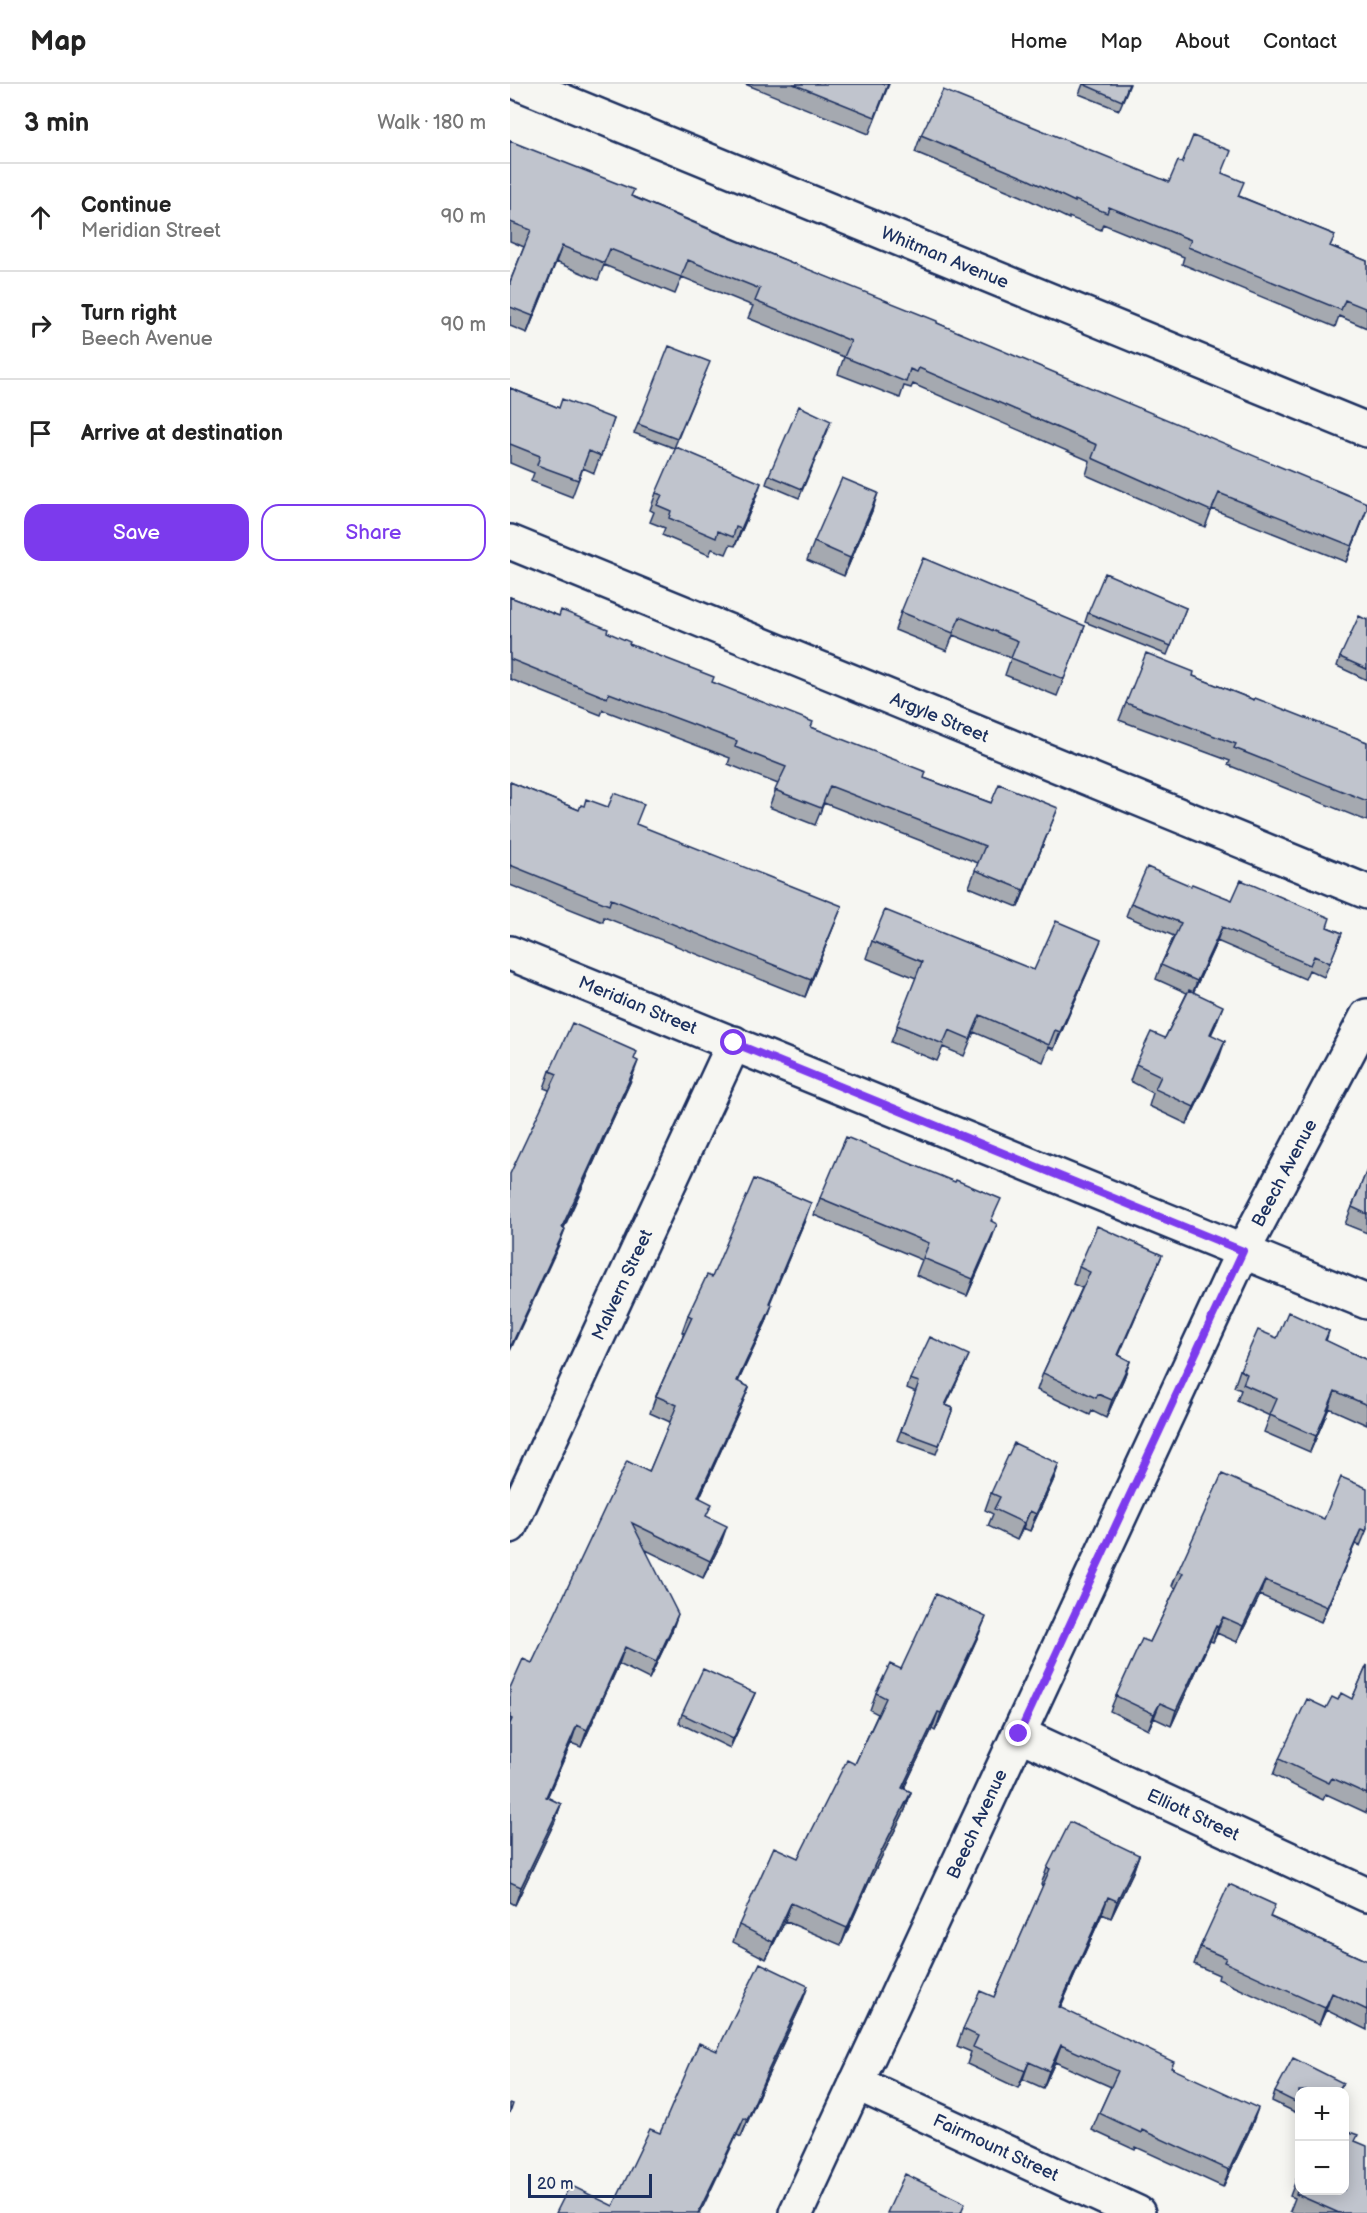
<!DOCTYPE html>
<html lang="en">
<head>
<meta charset="utf-8">
<style>
  body { margin:0; font-family:"Balsamiq Sans",sans-serif; background:#f2f2f2; color:#222 }
  .controls { position:absolute; right:18px; bottom:18px; display:grid; overflow:hidden; border-radius:12px; box-shadow:0 3px 15px #0003 }
  .controls button { width:54px; height:54px; display:grid; place-items:center; padding:0; border:0; border-bottom:2px solid #e0e0e0; background:#fff; color:#222; font:30px sans-serif }
  .scale { position:absolute; left:18px; bottom:15px; width:124px; box-sizing:border-box; padding-left:6px; border:3px solid #1b2f5e; border-top:0; font-size:16px; line-height:21px; white-space:nowrap; color:#1b2f5e; -webkit-text-stroke:4px #f6f6f2; paint-order:stroke }
  .stop { position:absolute; width:18px; height:18px; margin:-14px; border:4px solid #7c3aed; border-radius:50%; background:#fff }
  .stop.end { background:#7c3aed; border-color:#fff; box-shadow:0 2px 6px #0008 }
  .list { margin:0; padding:0; list-style:none }
  h2 { display:flex; justify-content:space-between; align-items:center; height:78px; margin:0; padding:0 24px; font-size:26px }
  h2 small { font-size:20px; font-weight:400; color:#767676 }
  .list li { display:grid; grid-template-columns:39px 1fr auto; gap:18px; align-items:center; box-sizing:border-box; height:108px; padding:0 24px; border-top:2px solid #e0e0e0 }
  .list b { display:block; font-size:22px; white-space:nowrap }
  .list p { margin:0; font-size:20px; white-space:nowrap; color:#767676 }
  .list em { font-size:20px; font-style:normal; color:#767676 }
  .actions { display:flex; gap:12px; padding:18px 24px }
  .actions a { flex:1; padding:14px 0; border:2px solid #7c3aed; border-radius:18px; text-align:center; font-size:21px; color:#7c3aed }
  .actions .main { background:#7c3aed; color:#fff }
  .icon { flex:none; width:33px; height:33px; fill:none; stroke:currentColor; stroke-width:2; stroke-linecap:round; stroke-linejoin:round }
  .map { position:relative; flex:none; width:857px; height:2129px; overflow:hidden }
  header { display:flex; align-items:center; gap:36px; box-sizing:border-box; height:84px; padding:0 30px; background:#fff; border-bottom:2px solid #e0e0e0 }
  header strong { font-size:28px }
  nav { display:flex; gap:33px; margin-inline-start:auto; font-size:21px }
  main { display:flex }
  aside { flex:1; background:#fff }
  .map>svg:first-child { display:block }
  .lines { fill:none; stroke-linecap:round; stroke-linejoin:round }
  .minor-casing { stroke:#1b2f5e; stroke-width:38 }
  .minor { stroke:#f6f6f2; stroke-width:33 }
  .wall { fill:#a5a9b0; stroke:#1b2f5e; stroke-width:1.5 }
  .shaded-wall { fill:#868990; stroke:#1b2f5e; stroke-width:1.5 }
  .building { fill:#c0c4cd; stroke:#1b2f5e; stroke-width:1.5 }
  .route { stroke:#7c3aed; stroke-width:8 }
  .labels { text-anchor:middle; stroke-width:4.5; stroke-linejoin:round; paint-order:stroke }
  .street-label { font-size:18px; fill:#1b2f5e; stroke:#f6f6f2 }
</style>
</head>
<body>
<header>
<strong>Map</strong>
<nav><a>Home</a><a>Map</a><a>About</a><a>Contact</a></nav>
</header>
<main>
<aside>
<h2>3 min<small>Walk · 180 m</small></h2>
<ul class="list">
<li><svg class="icon" aria-label="ahead" viewBox="0 0 24 24"><path d="M12 20V5M6 11l6-6 6 6"/></svg><div><b>Continue</b><p>Meridian Street</p></div><em>90 m</em></li>
<li><svg class="icon" aria-label="right" viewBox="0 0 24 24"><path d="M7 20v-9h11M14 6l5 5-5 5"/></svg><div><b>Turn right</b><p>Beech Avenue</p></div><em>90 m</em></li>
<li><svg class="icon" aria-label="arrive" viewBox="0 0 24 24"><path d="M6 21V4h12l-3 4 3 4H6"/></svg><div><b>Arrive at destination</b></div></li>
</ul>
<div class="actions"><a class="main">Save</a><a>Share</a></div>
</aside>
<div class="map">
<svg width="857" height="2129" viewBox="0 0 857 2129">
  <rect width="100%" height="100%" fill="#f6f6f2"/>
  <filter id="ink" filterUnits="userSpaceOnUse"><feTurbulence type="fractalNoise" baseFrequency=".0167" numOctaves="2"/><feDisplacementMap in="SourceGraphic" scale="12" xChannelSelector="R" yChannelSelector="G"/><feConvolveMatrix kernelMatrix="1 2 1 2 8 2 1 2 1" color-interpolation-filters="sRGB"/></filter>
  <g filter="url(#ink)">
    <g class="lines">
      <defs>
        <g id="minor">
          <path id="s1" d="M11,0L857,346"/>
          <path id="s2" d="M0,458L857,808"/>
          <path id="s3" d="M0,869L857,1218"/>
          <path id="s4" d="M0,1442L224,959"/>
          <path id="s5" d="M509,1650L857,1811"/>
          <path id="s6" d="M346,1999L628,2129"/>
          <path id="s7" d="M286,2129L733,1167L857,932"/>
        </g>
      </defs>
      <!-- minor casing -->
      <use href="#minor" class="minor-casing"/>
      <!-- minor -->
      <use href="#minor" class="minor"/>
    </g>
    <!-- wall -->
    <path class="wall" d="M235,0H379L359,50Z
      M573,0H620L609,26L569,10Z
      M411,51L659,98L672,79L713,90L729,112L825,151L820,162L857,177V244L829,232L825,243L672,180L674,173L593,140L591,146L559,133V135L511,112L405,68Z
      M0,57L121,112L427,239L853,436L836,478L702,425L695,443L576,391L580,377L403,300L401,304L394,302L390,314L328,290L334,273L238,234L243,222L172,193L165,210L94,181L88,196L46,178L17,249L0,242V198L14,163L0,157Z
      M196,287L164,364L124,349L128,340Z
      M0,304L49,324L104,335L84,389L73,384L62,413L21,397L24,389L0,379Z
      M318,346L289,414L256,400L259,391Z
      M146,409L245,416L225,462L220,461L216,470L202,465L199,471L152,451L155,444L140,438L144,428L140,426Z
      M362,427L334,492L297,476L304,458Z
      M0,513L49,532L97,548L119,560L202,598L414,694L541,741L508,823L459,803L468,779L314,719L305,741L259,723L268,700L218,680L220,674L93,626L91,631L0,595Z
      M676,524L657,571L575,538L578,529Z
      M391,528L575,542L547,612L495,591L501,574L443,551L437,567L385,546Z
      M857,536V596L827,582L830,573Z
      M683,592L744,616L857,658V737L718,681L720,677L609,636L616,619Z
      M0,698L69,726L127,741L325,839L295,913L94,833L93,838L0,801Z
      M681,802L722,816L817,843L832,849L814,893L799,886L795,895L707,857L683,909L706,940L701,951L709,974L677,1040L639,1022L643,1009L620,997L626,980L655,954L677,909L646,895L651,881L664,852L616,832L621,819Z
      M362,857L524,886L584,873L544,965L539,963L533,978L464,948L454,972L433,963L427,977L381,958L406,894L356,874Z
      M124,975L122,994L54,1144L49,1161L39,1006L34,1004L40,987Z
      M857,1086V1149L835,1140Z
      M310,1114L482,1137L481,1157L457,1212L406,1191L412,1176L304,1131Z
      M295,1136L260,1219L256,1238L228,1298L239,1303L232,1320L190,1413L197,1433L211,1459L193,1494L136,1466L162,1547L139,1595L109,1580L71,1663L61,1659L37,1713L51,1720L45,1737L5,1821L0,1818V1604L22,1579L139,1388L160,1338L140,1329L146,1312L174,1249L172,1248L178,1231L202,1193Z
      M569,1183L645,1188L609,1271L620,1277L614,1294L596,1334L582,1327L580,1331L527,1306L533,1289L572,1204L563,1200Z
      M819,1247L816,1257L857,1276V1341L819,1324L800,1368L754,1348L760,1332L727,1317L731,1306L724,1303L730,1286L767,1254Z
      M455,1280L436,1321L443,1324L426,1370L387,1356L406,1308L397,1304L400,1295Z
      M549,1380L543,1397L520,1447L513,1444L507,1456L478,1442L483,1430L475,1426L481,1409Z
      M814,1435L857,1445L850,1462L845,1460L811,1538L750,1511L727,1558L707,1549L703,1558L700,1557L661,1642L644,1634L638,1646L600,1627L606,1612L640,1558L666,1504L662,1502L668,1487Z
      M469,1550L425,1647L422,1645L394,1704L401,1708L395,1726L359,1798L331,1861L275,1837L256,1875L223,1858L229,1841L288,1774L345,1680L368,1630L360,1626L366,1609L391,1585Z
      M857,1581V1729L816,1710L813,1716L763,1691L769,1675L816,1624L828,1616L842,1615Z
      M245,1609L241,1618L220,1664L169,1639L172,1630Z
      M629,1771L623,1788L601,1834L592,1830L550,1924L662,1984L742,2041L713,2103L626,2063L625,2066L582,2046L589,2029L601,2003L545,1978L533,2004L513,1995L508,2004L457,1980L461,1968L447,1962L453,1945L484,1913L533,1802L531,1801L537,1784Z
      M761,1833L857,1877V1946L816,1926L809,1941L708,1895L709,1891L684,1880L690,1863Z
      M292,1919L251,2006L231,2053L227,2051L103,2122L150,2049L207,1967Z
      M789,2007V2030L762,2017L765,2008Z
      M845,2057L857,2129H784L780,2127L785,2114L780,2112L789,2088V2106Z"/>
    <!-- shaded-wall -->
    <path class="shaded-wall" d="M52,162L46,178L17,249L23,232Z
      M251,399L245,416L225,462L231,445Z
      M368,409L362,427L334,492L340,474Z
      M857,425L853,436L836,478L842,462Z
      M548,724L541,741L508,823L514,806Z
      M332,822L325,839L295,913L301,896Z
      M712,843L707,857L682,911L687,897Z
      M591,856L584,873L544,965L550,948Z
      M713,922L706,940L693,967L700,950Z
      M715,957L709,974L677,1040L684,1023Z
      M128,977L122,994L46,1160L52,1143Z
      M301,1119L295,1136L252,1236L259,1219Z
      M487,1140L481,1157L457,1212L463,1195Z
      M55,1145L49,1161L0,1267V1264Z
      M652,1171L645,1188L601,1288L608,1271Z
      M262,1221L256,1238L220,1314L227,1297Z
      M459,1271L455,1280L432,1330L435,1321Z
      M620,1277L614,1294L596,1334L602,1316Z
      M239,1303L232,1320L182,1430L188,1413Z
      M825,1307L819,1324L800,1368L806,1352Z
      M549,1380L543,1397L520,1447L526,1430Z
      M520,1427L513,1444L507,1456L514,1439Z
      M217,1442L211,1459L193,1494L200,1477Z
      M851,1445L845,1460L811,1538L817,1523Z
      M755,1496L750,1511L727,1558L733,1542Z
      M168,1530L162,1547L139,1595L146,1578Z
      M476,1533L469,1550L425,1647L431,1629Z
      M713,1533L707,1549L703,1558L708,1543Z
      M706,1542L700,1557L661,1642L666,1626Z
      M115,1563L109,1580L71,1663L77,1646Z
      M245,1609L241,1618L220,1664L223,1655Z
      M650,1619L644,1634L638,1646L644,1630Z
      M428,1628L422,1645L386,1721L392,1704Z
      M67,1641L61,1659L30,1730L36,1713Z
      M401,1708L395,1726L359,1798L331,1861L337,1844L365,1780Z
      M51,1720L45,1737L5,1821L11,1803Z
      M629,1771L623,1788L601,1834L607,1817Z
      M598,1813L592,1830L543,1940L549,1923Z
      M281,1819L275,1837L256,1875L263,1858Z
      M298,1902L292,1919L251,2006L231,2053L257,1989Z
      M822,1909L816,1926L809,1941L815,1924Z
      M551,1961L545,1978L533,2004L539,1987Z
      M519,1978L513,1995L508,2004L515,1987Z
      M748,2024L742,2041L713,2103L719,2086Z
      M234,2034L227,2051L190,2129H188Z"/>
    <!-- building -->
    <path class="building" d="M283,0H378L365,33Z
      M573,0H619L612,17Z
      M433,6L659,98L668,77L672,79L683,52L721,67L712,89L734,98L728,112L825,151L820,162L857,177V225L835,216L831,226L678,163L681,156L599,123L597,129L565,116V118L517,95L411,51Z
      M0,57L124,106L121,112L215,152L427,237V239L555,293L857,419V425L842,462L709,409L701,427L582,374L587,361L409,284L407,288L400,285L396,298L334,273L341,257L245,217L250,205L178,176L171,193L100,165L94,179L52,162L23,232L0,223V198L21,146L0,138Z
      M159,262L200,278L167,355L128,340Z
      M0,304L49,324L52,315L104,335L91,372L79,367L68,396L27,381L30,372L0,360Z
      M289,322L321,337L292,405L259,391Z
      M166,363L251,399L231,445L226,443L223,453L208,447L206,454L159,434L161,427L147,421L152,411L146,409Z
      M332,394L368,409L340,474L304,458Z
      M413,474L575,542L554,595L501,574L508,557L450,533L443,549L391,528Z
      M595,489L676,524L661,562L578,529Z
      M0,513L49,532L51,526L98,545L97,548L120,558L119,560L204,593L202,598L303,638L301,643L416,688L414,694L481,719L489,700L548,724L514,806L465,786L475,762L320,702L311,724L265,706L276,683L225,663L227,657L99,609L97,614L0,575Z
      M849,532L857,536V585L830,573Z
      M636,569L684,588L683,592L744,616L745,614L857,658V717L724,664L726,660L616,619Z
      M0,698L69,726L71,721L74,722L76,715L98,723L104,709L134,720L126,740L332,822L301,896L101,815L99,821L0,781Z
      M637,783L681,802L682,800L722,816L731,796L820,834L817,843L832,849L820,879L804,872L800,881L712,843L687,897L651,881L671,839L621,819Z
      M375,826L524,886L546,837L591,856L550,948L545,946L539,961L470,931L460,955L439,946L433,960L387,941L412,878L362,857Z
      M679,906L713,922L700,950L715,957L684,1023L645,1005L651,992L626,980L641,948L655,954Z
      M62,939L127,968L124,975L128,977L52,1143L55,1145L0,1264V1090L47,990L40,987Z
      M336,1053L445,1098L446,1096L491,1115L481,1137L487,1140L463,1195L413,1174L419,1159L310,1114Z
      M857,1086V1130L842,1123Z
      M244,1095L301,1119L259,1219L262,1221L227,1297L239,1303L188,1413L202,1420L196,1432L217,1442L200,1477L122,1439L168,1530L146,1578L115,1563L77,1646L67,1641L36,1713L51,1720L11,1803L0,1798V1640L2,1635L0,1634V1604L13,1575L22,1579L117,1377L139,1388L167,1321L146,1312L182,1233L178,1231L197,1191L202,1193Z
      M587,1142L652,1171L608,1271L620,1277L602,1316L588,1310L586,1314L533,1289L580,1188L569,1183Z
      M778,1228L819,1247L815,1256L857,1276V1321L825,1307L806,1352L760,1331L767,1315L733,1300L737,1290L730,1286L748,1246L767,1254Z
      M420,1253L459,1271L435,1321L443,1324L429,1361L391,1347L409,1298L400,1295Z
      M504,1359L549,1380L526,1430L520,1427L514,1439L484,1425L490,1413L481,1409Z
      M712,1390L814,1435L831,1393L857,1404V1444L856,1447L851,1445L817,1523L755,1496L733,1542L713,1533L708,1543L706,1542L666,1626L650,1619L644,1630L606,1612L632,1555L640,1558L673,1489L668,1487Z
      M426,1510L476,1533L431,1629L428,1628L392,1704L401,1708L365,1780L337,1844L281,1819L263,1858L229,1841L264,1763L288,1774L337,1676L345,1680L376,1614L366,1609L380,1580L391,1585Z
      M857,1581V1710L822,1694L819,1699L769,1675L797,1615L816,1624L822,1613L828,1616L831,1609L842,1615Z
      M193,1585L245,1609L223,1655L172,1630Z
      M560,1738L629,1771L607,1817L598,1813L549,1923L664,1978L661,1984L748,2024L719,2086L632,2046L631,2049L589,2029L608,1987L551,1961L539,1987L519,1978L515,1987L463,1963L468,1952L453,1945L470,1907L484,1913L540,1785L537,1784Z
      M719,1800L765,1821L760,1833L857,1877V1926L822,1909L815,1924L714,1878L716,1874L690,1863Z
      M250,1879L298,1902L257,1989L237,2036L234,2034L188,2129H46L60,2101L103,2122L140,2045L150,2049L189,1959L207,1967Z
      M783,1974L833,1999L828,2007H789V2020L765,2008Z
      M0,2019L3,2020L0,2029Z
      M834,2046L848,2051L845,2057L857,2062V2129H829L786,2110L789,2103V2106H834Z
      M395,2090L455,2119L451,2128L454,2129H377Z"/>
  </g>
  <g class="lines" filter="url(#ink)">
    <!-- route -->
    <path class="route" d="M224,959L733,1167L509,1650"/>
  </g>
  <g class="labels">
    <!-- street labels -->
    <g class="street-label">
      <text dy="6" stroke="none"><textPath href="#s1" startOffset="458">Whitman Avenue</textPath></text>
      <text dy="6" stroke="none"><textPath href="#s2" startOffset="464">Argyle Street</textPath></text>
      <text dy="6" stroke="none"><textPath href="#s3" startOffset="138">Meridian Street</textPath></text>
      <text dy="6" stroke="none"><textPath href="#s7" startOffset="1149">Beech Avenue</textPath></text>
      <text dy="6" stroke="none"><textPath href="#s4" startOffset="266">Malvern Street</textPath></text>
      <text dy="6" stroke="none"><textPath href="#s5" startOffset="192">Elliott Street</textPath></text>
      <text dy="6" stroke="none"><textPath href="#s7" startOffset="429">Beech Avenue</textPath></text>
      <text dy="6" stroke="none"><textPath href="#s6" startOffset="154">Fairmount Street</textPath></text>
    </g>
  </g>
</svg>
<div class="controls">
<button>+</button>
<button>−</button>
</div>
<div class="scale">20 m</div>
<div class="stop" style="left:224px;top:959px"></div>
<div class="stop end" style="left:509px;top:1650px"></div>
</div>
</main>
</body>
</html>
